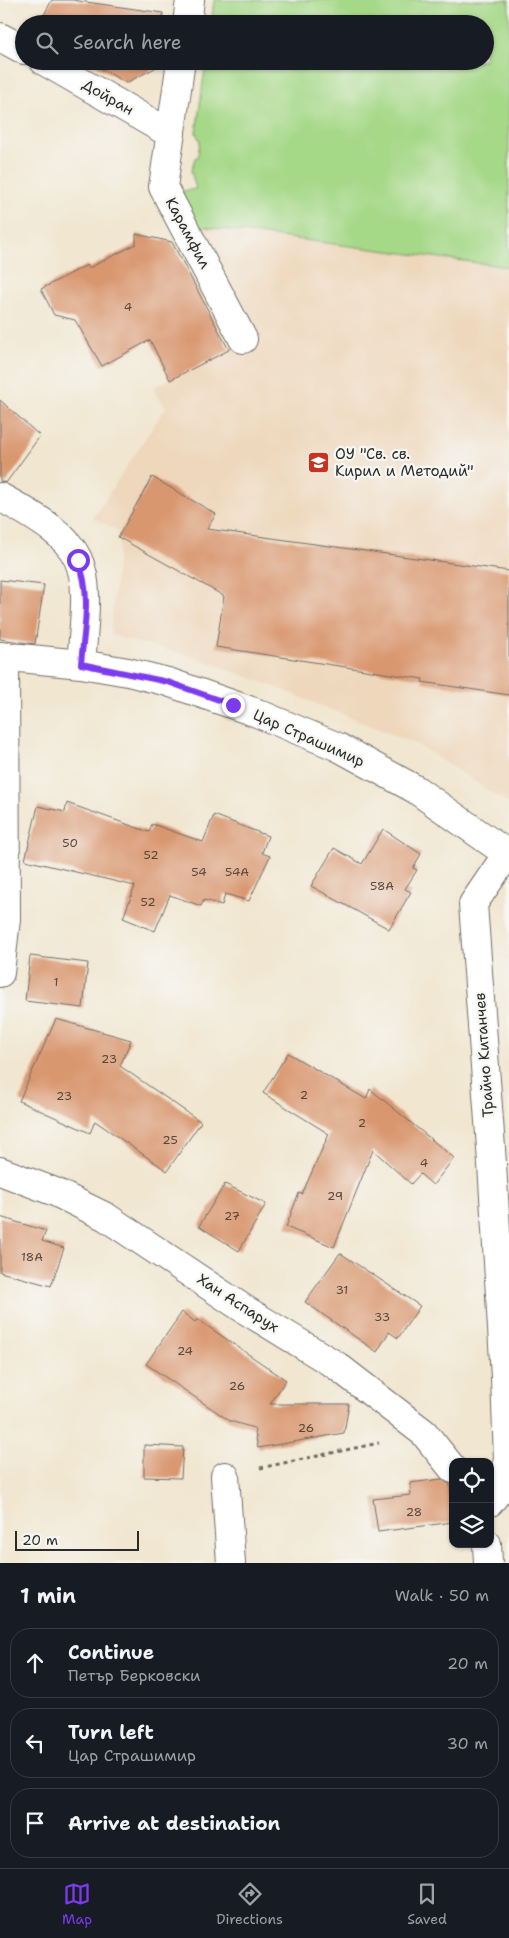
<!DOCTYPE html>
<html lang="en">
<head>
<meta charset="utf-8">
<style>
  body { margin:0; font-family:"Shantell Sans",sans-serif; background:#20242c; color:#f1f3f6 }
  .controls { position:absolute; right:15px; bottom:15px; display:grid; overflow:hidden; border-radius:10px; box-shadow:0 1px 4px #0004 }
  .controls button { width:45px; height:45px; display:grid; place-items:center; padding:0; border:0; border-bottom:1px solid #363941; background:#171b24; color:#f1f3f6; font:25px sans-serif }
  .scale { position:absolute; left:15px; bottom:12px; width:124px; box-sizing:border-box; padding-left:5px; border:2px solid #2b2b2b; border-top:0; font-size:14px; line-height:18px; white-space:nowrap; color:#2b2b2b; -webkit-text-stroke:4px #f6f6f2; paint-order:stroke }
  .stop { position:absolute; width:15px; height:15px; margin:-11px; border:4px solid #7c3aed; border-radius:50%; background:#fff }
  .stop.end { background:#7c3aed; border-color:#fff; box-shadow:0 1px 5px #0008 }
  .list { margin:0; padding:0; list-style:none }
  h2 { display:flex; justify-content:space-between; align-items:center; height:65px; margin:0; padding:0 20px; font-size:21px }
  h2 small { font-size:16px; font-weight:400; color:#9ea1a6 }
  .list li { display:grid; grid-template-columns:32px 1fr auto; gap:15px; align-items:center; box-sizing:border-box; height:70px; margin:0 10px 10px; padding:0 10px; border:1px solid #363941; border-radius:20px }
  .list b { display:block; font-size:19px; white-space:nowrap }
  .list p { margin:0; font-size:16px; white-space:nowrap; color:#9ea1a6 }
  .list em { font-size:16px; font-style:normal; color:#9ea1a6 }
  .icon { flex:none; width:28px; height:28px; fill:none; stroke:currentColor; stroke-width:2; stroke-linecap:round; stroke-linejoin:round }
  .map { position:relative; flex:none; width:509px; height:1563px; overflow:hidden }
  .search { position:absolute; background:#171b24; box-shadow:0 1px 4px #0004; left:15px; right:15px; top:15px; height:55px; display:flex; align-items:center; gap:12px; box-sizing:border-box; padding:0 18px; border-radius:28px; color:#9ea1a6; font-size:19px }
  .sheet { height:305px; background:#171b24 }
  nav { display:flex; justify-content:space-around; align-items:center; box-sizing:border-box; height:70px; border-top:1px solid #363941; background:#171b24; font-size:14px; color:#9ea1a6 }
  nav a { display:grid; justify-items:center; gap:2px }
  nav .on { color:#7c3aed }
  .map>svg:first-child { display:block }
  .built { fill:#eed7bb }
  .green { fill:#a5d887; stroke:#688259 }
  .building { fill:#d9976f }
  .lines { fill:none; stroke-linecap:round; stroke-linejoin:round }
  .minor-casing { stroke:#706c65; stroke-width:30 }
  .path { stroke:#706c65; stroke-width:3; stroke-dasharray:4 4; stroke-linecap:butt }
  .minor { stroke:#fff; stroke-width:28 }
  .route { stroke:#7c3aed; stroke-width:6 }
  .labels { text-anchor:middle; stroke-width:4.5; stroke-linejoin:round; paint-order:stroke }
  .number-label { font-size:12px; fill:#56463c }
  .street-label { font-size:15px; fill:#2b2b2b; stroke:#f6f6f2 }
  .poi-label { font-size:15px; fill:#2b2b2b; stroke:#f6f6f2; text-anchor:start }
</style>
</head>
<body>
<div class="map">
<svg width="509" height="1563" viewBox="0 0 509 1563">
  <rect width="100%" height="100%" fill="#f6f6f2"/>
  <filter id="ink" filterUnits="userSpaceOnUse"><feTurbulence type="fractalNoise" baseFrequency=".02" numOctaves="2"/><feDisplacementMap in="SourceGraphic" scale="10" xChannelSelector="R" yChannelSelector="G"/><feConvolveMatrix kernelMatrix="1 2 1 2 8 2 1 2 1" color-interpolation-filters="sRGB"/></filter>
  <filter id="wash" filterUnits="userSpaceOnUse"><feTurbulence type="fractalNoise" baseFrequency=".0096" numOctaves="4" result="noise"/><feDisplacementMap in="SourceGraphic" scale="20" xChannelSelector="R" yChannelSelector="G"/><feGaussianBlur stdDeviation="1.12" result="paint"/><feColorMatrix in="noise" values="0 0 0 0 0 0 0 0 0 0 0 0 0 0 0 0 0 1.4 0 .05"/><feComposite in="paint" operator="in"/></filter>
  <g filter="url(#wash)">
    <rect width="100%" height="100%" fill="#f1e6d0"/>
    <!-- built -->
    <path class="built" d="M203,227L509,267V804L418,745L278,688L187,655L110,635L120,532L93,518L166,407L152,388L257,332Z"/>
    <!-- green -->
    <path class="green" d="M214,0H509V267L197,226L185,204L182,191L196,189L191,171L195,158L198,156L200,141L196,133L206,61H485V24H211Z"/>
    <g id="blocks">
      <!-- building -->
      <path class="building" d="M52,0H72L163,13L162,24H39Z
        M88,61H156L155,68L126,83Z
        M136,234L172,242L229,350L170,380L150,340L102,366L75,320L54,315L41,289L87,265L89,268L136,244Z
        M0,400L40,436L6,483L0,481Z
        M152,477L216,514L207,529L509,571V695L422,682L423,679L216,647L224,596L118,537Z
        M0,580L44,585L35,644L0,639Z
        M67,803L149,832L152,824L203,842L214,815L268,836L262,853L270,856L249,901L225,894L222,905L204,900L201,906L170,895L155,931L123,918L135,886L25,860L38,806L65,812Z
        M383,829L421,854L413,868L417,870L405,889L411,892L389,929L311,886L334,848L362,864Z
        M30,956L88,963L83,1008L25,1001Z
        M56,1019L131,1040L120,1066L201,1122L167,1171L95,1121L90,1133L19,1101Z
        M288,1053L366,1099L370,1089L454,1158L433,1185L420,1174L411,1184L373,1150L334,1247L286,1227L299,1193L302,1194L329,1134L263,1093Z
        M225,1184L266,1204L239,1251L199,1226Z
        M0,1217L46,1231L42,1241L64,1248L51,1286L0,1272Z
        M340,1253L420,1306L398,1338L389,1332L377,1352L305,1302Z
        M182,1312L195,1322L197,1319L286,1380L270,1404H349L344,1433L258,1448L254,1428L230,1421L146,1364Z
        M144,1445L183,1447L181,1478L144,1477Z
        M441,1479L450,1484L453,1522L378,1532L373,1499L411,1495L410,1483Z"/>
    </g>
  </g>
  <g filter="url(#ink)">
    <use href="#blocks" fill-opacity="0" stroke="#706c65" stroke-width="1"/>
    <g class="lines">
      <defs>
        <path id="minor" d="M187,24L190,0
          M0,37L24,50
          M44,61L171,134
          M181,61L163,187L243,339
          M0,497C95,548 89,563 81,664
          M0,656L81,664L128,672L168,682L257,713L338,747L415,789L509,855
          M0,973L6,919L5,657
          M0,1171L55,1192L106,1217L244,1309L337,1366L424,1433L453,1469
          M225,1476L231,1563
          M490,1502L500,1489L508,1460L505,1377L491,1148L473,904L507,854
          M487,1544L488,1563"/>
      </defs>
      <!-- minor casing -->
      <use href="#minor" class="minor-casing"/>
      <!-- path -->
      <path class="path" d="M260,1468L379,1443"/>
      <!-- minor -->
      <use href="#minor" class="minor"/>
    </g>
  </g>
  <g class="lines" filter="url(#ink)">
    <!-- route -->
    <path class="route" d="M78,560C92,594 84,628 81,664L168,682L233,705"/>
  </g>
  <!-- icons -->
  <defs>
    <symbol id="school-square" viewBox="-11 -11 22 22"><rect x="-9" y="-9" width="18" height="18" rx="4" fill="#c8321e" stroke="#f6f6f2"/><path d="M0-5L7-2L0 1L-7-2ZM-4 1L0 2.5L4 1V4Q0 6-4 4Z" fill="#fff"/></symbol>
  </defs>
  <g fill-rule="evenodd">
    <use href="#school-square" x="306" y="450" width="25" height="25"/>
  </g>
  <g class="labels">
    <!-- number labels -->
    <g class="number-label">
      <text x="128" y="311">4</text>
      <text x="70" y="847">50</text>
      <text x="151" y="859">52</text>
      <text x="199" y="876">54</text>
      <text x="237" y="876">54А</text>
      <text x="382" y="890">58А</text>
      <text x="148" y="906">52</text>
      <text x="56" y="986">1</text>
      <text x="109" y="1063">23</text>
      <text x="304" y="1099">2</text>
      <text x="64" y="1100">23</text>
      <text x="362" y="1127">2</text>
      <text x="170" y="1144">25</text>
      <text x="424" y="1167">4</text>
      <text x="335" y="1200">29</text>
      <text x="232" y="1220">27</text>
      <text x="32" y="1261">18А</text>
      <text x="342" y="1294">31</text>
      <text x="382" y="1321">33</text>
      <text x="185" y="1355">24</text>
      <text x="237" y="1390">26</text>
      <text x="306" y="1432">26</text>
      <text x="414" y="1516">28</text>
    </g>
    <!-- street labels -->
    <g class="street-label">
      <text transform="translate(108 97) rotate(30)" y="5">Дойран</text>
      <text transform="translate(188 233) rotate(62)" y="5">Карамфил</text>
      <text transform="translate(309 738) rotate(24)" y="5">Цар Страшимир</text>
      <text transform="translate(484 1055) rotate(-94)" y="5">Трайчо Китанчев</text>
      <text transform="translate(238 1303) rotate(33)" y="5">Хан Аспарух</text>
    </g>
    <!-- poi labels -->
    <g class="poi-label">
      <text x="335" y="459">ОУ "Св. св.<tspan x="335" dy="17">Кирил и Методий"</tspan></text>
    </g>
  </g>
</svg>
<div class="controls">
<button><svg class="icon" aria-label="locate" viewBox="0 0 24 24"><circle cx="12" cy="12" r="6"/><path d="M12 2v4M12 18v4M2 12h4M18 12h4"/></svg></button>
<button><svg class="icon" aria-label="layers" viewBox="0 0 24 24"><path d="M12 4l9 5-9 5-9-5zM3 14l9 5 9-5"/></svg></button>
</div>
<div class="scale">20 m</div>
<div class="stop" style="left:78px;top:560px"></div>
<div class="stop end" style="left:233px;top:705px"></div>
<div class="search"><svg class="icon" aria-label="search" viewBox="0 0 24 24"><circle cx="10" cy="10" r="6"/><path d="M15 15l6 6"/></svg>Search here</div>
</div>
<section class="sheet">
<h2>1 min<small>Walk · 50 m</small></h2>
<ul class="list">
<li><svg class="icon" aria-label="ahead" viewBox="0 0 24 24"><path d="M12 20V5M6 11l6-6 6 6"/></svg><div><b>Continue</b><p>Петър Берковски</p></div><em>20 m</em></li>
<li><svg class="icon" aria-label="left" viewBox="0 0 24 24"><path d="M17 20v-9H6M10 6l-5 5 5 5"/></svg><div><b>Turn left</b><p>Цар Страшимир</p></div><em>30 m</em></li>
<li><svg class="icon" aria-label="arrive" viewBox="0 0 24 24"><path d="M6 21V4h12l-3 4 3 4H6"/></svg><div><b>Arrive at destination</b></div></li>
</ul>
</section>
<nav>
<a class="on"><svg class="icon" aria-label="map" viewBox="0 0 24 24"><path d="M3 6l6-2 6 2 6-2v14l-6 2-6-2-6 2zM9 4v14M15 6v14"/></svg>Map</a>
<a><svg class="icon" aria-label="directions" viewBox="0 0 24 24"><path d="M12 3l9 9-9 9-9-9zM9 14v-3h6M13 9l2 2-2 2"/></svg>Directions</a>
<a><svg class="icon" aria-label="saved" viewBox="0 0 24 24"><path d="M7 4h10v16l-5-4-5 4z"/></svg>Saved</a>
</nav>
</body>
</html>
